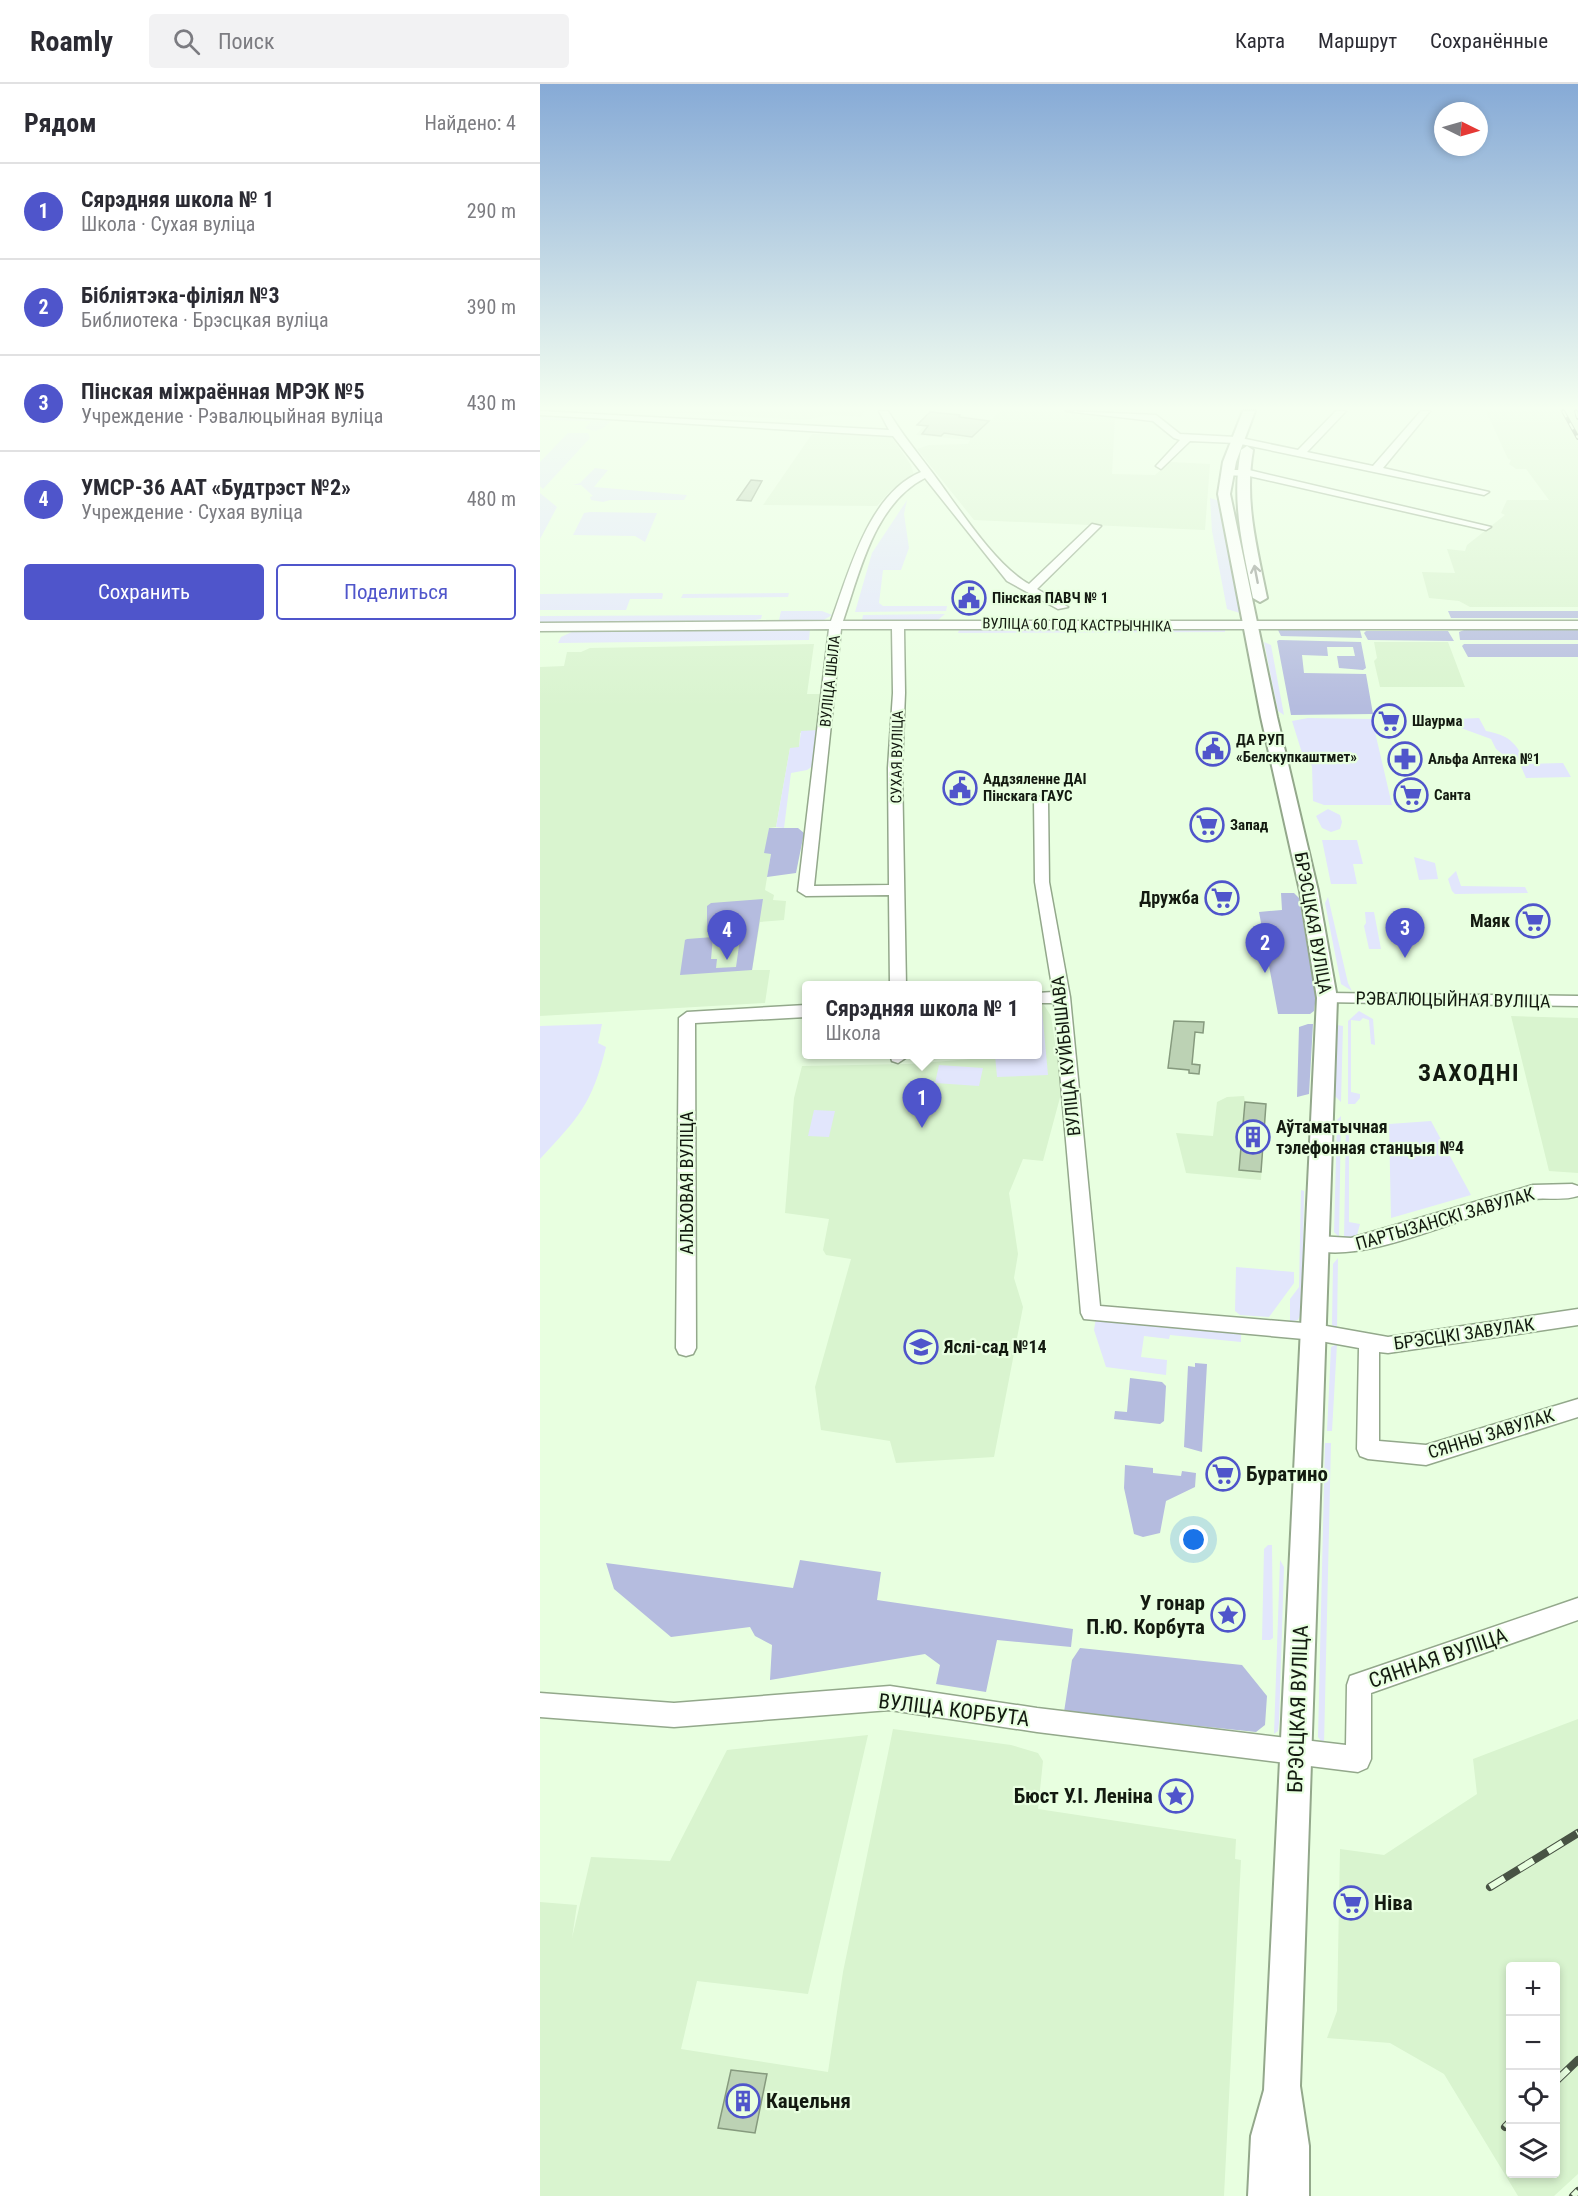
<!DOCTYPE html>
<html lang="ru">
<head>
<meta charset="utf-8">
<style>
  body { margin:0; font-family:"Roboto Condensed",sans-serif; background:#f2f2f3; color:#2b2b33 }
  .controls { position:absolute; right:18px; bottom:18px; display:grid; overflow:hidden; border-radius:6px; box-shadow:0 3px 9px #0003 }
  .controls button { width:54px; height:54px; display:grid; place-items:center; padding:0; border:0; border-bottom:2px solid #e1e1e2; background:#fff; color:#2b2b33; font:30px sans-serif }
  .compass { position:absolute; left:894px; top:18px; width:54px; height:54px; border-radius:50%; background:#fff; box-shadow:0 3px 9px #0003; rotate:95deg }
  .you { position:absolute; left:654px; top:1456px; width:21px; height:21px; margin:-15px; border:4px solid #fff; border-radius:50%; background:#1a73e8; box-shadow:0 0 0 9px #1a73e833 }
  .badge { display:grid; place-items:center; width:39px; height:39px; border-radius:50%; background:#4f55cb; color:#fff; font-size:20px; font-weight:700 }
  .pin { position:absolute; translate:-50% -50px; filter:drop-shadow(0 2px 3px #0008) }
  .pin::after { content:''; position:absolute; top:32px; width:21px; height:18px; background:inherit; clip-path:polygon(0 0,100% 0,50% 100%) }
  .popup { position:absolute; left:262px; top:897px; width:240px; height:78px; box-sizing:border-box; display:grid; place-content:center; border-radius:6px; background:#fff; filter:drop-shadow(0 2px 4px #0005); font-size:20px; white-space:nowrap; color:#7c7c81 }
  .popup b { font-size:22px; color:#2b2b33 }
  .popup::after { content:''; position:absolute; left:50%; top:100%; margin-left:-12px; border:12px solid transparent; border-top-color:#fff }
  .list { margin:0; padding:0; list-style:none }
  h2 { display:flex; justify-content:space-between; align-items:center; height:78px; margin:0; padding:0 24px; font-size:26px }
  h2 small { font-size:20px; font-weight:400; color:#7c7c81 }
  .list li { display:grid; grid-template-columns:39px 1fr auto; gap:18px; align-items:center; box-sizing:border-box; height:96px; padding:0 24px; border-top:2px solid #e1e1e2 }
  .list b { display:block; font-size:22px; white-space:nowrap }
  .list p { margin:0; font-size:20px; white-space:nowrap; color:#7c7c81 }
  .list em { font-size:20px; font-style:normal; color:#7c7c81 }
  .actions { display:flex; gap:12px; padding:18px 24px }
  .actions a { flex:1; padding:14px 0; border:2px solid #4f55cb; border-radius:6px; text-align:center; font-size:21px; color:#4f55cb }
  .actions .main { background:#4f55cb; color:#fff }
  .icon { flex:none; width:33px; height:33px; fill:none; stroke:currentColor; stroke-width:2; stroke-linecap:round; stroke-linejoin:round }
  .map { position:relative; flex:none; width:1038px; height:2112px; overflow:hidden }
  header { display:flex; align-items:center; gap:36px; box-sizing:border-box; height:84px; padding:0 30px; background:#fff; border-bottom:2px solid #e1e1e2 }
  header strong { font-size:28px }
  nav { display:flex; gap:33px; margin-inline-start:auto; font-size:21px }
  .search { width:420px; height:54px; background:#f2f2f3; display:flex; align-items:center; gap:15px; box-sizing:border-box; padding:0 21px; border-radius:6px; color:#7c7c81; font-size:22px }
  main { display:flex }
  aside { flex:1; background:#fff }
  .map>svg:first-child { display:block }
  .built { fill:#d9f4cf; fill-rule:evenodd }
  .green { fill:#e2e6fc }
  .forest { fill:#b5bcdf }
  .building { fill:#bcd2b4; stroke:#869a7e; stroke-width:1.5 }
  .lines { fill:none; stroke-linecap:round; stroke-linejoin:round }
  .minor-casing { stroke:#93a88b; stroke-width:3 }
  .major-casing { stroke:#93a88b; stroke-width:4 }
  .minor { fill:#fff; fill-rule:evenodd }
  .major { fill:#fff; fill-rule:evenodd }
  .rail-far1-casing { stroke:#485344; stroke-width:4 }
  .rail-casing { stroke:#485344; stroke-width:8 }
  .rail-far1 { stroke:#e8ffe0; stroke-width:2; stroke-dasharray:7; stroke-linecap:butt }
  .rail { stroke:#e8ffe0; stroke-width:6; stroke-dasharray:17; stroke-linecap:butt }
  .oneway { stroke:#959893 }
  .labels { text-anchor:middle; stroke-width:4.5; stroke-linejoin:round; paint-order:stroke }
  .far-poi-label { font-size:15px; font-weight:bold; fill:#131a10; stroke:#e8ffe0; text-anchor:start }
  .far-street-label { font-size:15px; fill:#131a10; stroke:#e8ffe0 }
  .poi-label { font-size:18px; font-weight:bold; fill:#131a10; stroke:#e8ffe0; text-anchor:end }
  .street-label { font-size:18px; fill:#131a10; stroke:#e8ffe0 }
  .near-poi-label { font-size:21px; font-weight:bold; fill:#131a10; stroke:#e8ffe0; text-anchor:start }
  .near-street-label { font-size:21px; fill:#131a10; stroke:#e8ffe0 }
  .district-label { font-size:24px; font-weight:bold; letter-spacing:1.5px; fill:#131a10; stroke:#e8ffe0 }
</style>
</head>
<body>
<header>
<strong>Roamly</strong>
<div class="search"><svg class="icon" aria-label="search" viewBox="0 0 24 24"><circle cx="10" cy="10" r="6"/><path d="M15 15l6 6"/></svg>Поиск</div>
<nav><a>Карта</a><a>Маршрут</a><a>Сохранённые</a></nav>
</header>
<main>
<aside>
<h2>Рядом<small>Найдено: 4</small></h2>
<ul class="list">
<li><span class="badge">1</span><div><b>Сярэдняя школа № 1</b><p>Школа · Сухая вуліца</p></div><em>290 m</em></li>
<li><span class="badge">2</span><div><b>Бібліятэка-філіял №3</b><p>Библиотека · Брэсцкая вуліца</p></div><em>390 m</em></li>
<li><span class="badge">3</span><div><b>Пінская міжраённая МРЭК №5</b><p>Учреждение · Рэвалюцыйная вуліца</p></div><em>430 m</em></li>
<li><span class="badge">4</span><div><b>УМСР-36 ААТ «Будтрэст №2»</b><p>Учреждение · Сухая вуліца</p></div><em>480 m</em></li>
</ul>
<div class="actions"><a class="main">Сохранить</a><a>Поделиться</a></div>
</aside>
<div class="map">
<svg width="1038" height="2112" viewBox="0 0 1038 2112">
  <rect width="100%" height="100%" fill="#e8ffe0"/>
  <!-- built -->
  <path class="built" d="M108,327H324L321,333L291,331L265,336Z
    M460,327H519L575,332L572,390L615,391L630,378L670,380L665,446L434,436L377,365L389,361L428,360L430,356L376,351L384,342L407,344L420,331L451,336Z
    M946,327H1038V523H930L919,517L889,514L882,488L915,489L907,465L925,467L927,461L965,431L961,429L967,416H1009L986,385H976L969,380L971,376L968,375Z
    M272,350L350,351L371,381L374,391L351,406L337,422L223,421Z
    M834,558H908L925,603H840L834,577L837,574Z
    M274,560L267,610H284L279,646L260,649L259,664H250L236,743L229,744L225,769H231L225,806L234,811L233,816L246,817L244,836L220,838L212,886H230L225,919L0,932V583L24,582L27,568H41L50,564Z
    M498,920L504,921L511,932L522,1006L503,1077L483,1075L469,1109L478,1170L474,1194L483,1223L454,1373L356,1379L350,1357L281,1346L275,1303L311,1175L286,1171L283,1166L289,1135L245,1129L254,1014L262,982L369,980L443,974V971L497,970Z
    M971,932L1038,934V1089L1009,1087Z
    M704,1012L705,1018L726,1020L721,1096L646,1089L636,1049L673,1052L677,1018L687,1013Z
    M1038,1635V2090L1014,2112H978L904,1990L850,1959L787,1954L797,1927L800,1765L844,1771L937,1710L933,1675ZM970,1882H1016V2090H970Z
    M353,1645L471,1661L498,1669L503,1677L498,1725L696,1755L695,1775L701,1776L684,2112H0V1818L37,1821L32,1854L51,1773L130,1777L187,1666L328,1651L268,1910L157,1897L141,1965L288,1988L303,1888Z"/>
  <!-- green -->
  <path class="green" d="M0,329L73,335C64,344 58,350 45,344L51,337L2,336Z
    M28,349H48L50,354L3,405L0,402V378Z
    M55,384L68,386L54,403L147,411L144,416H70L63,418L51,416L50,413L53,412L41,401H33L40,399Z
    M0,409L17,423L0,455Z
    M670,414L679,417L703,530L687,525L672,447Z
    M367,416L364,430L369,464L361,486H343L339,519L343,522H407L406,527L315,528L332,469Z
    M44,429L50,428L117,429L105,458L95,452L33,451Z
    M249,509L248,513L141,514L143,510Z
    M0,510L122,509L123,510L122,515H90L86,526H0Z
    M241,527H282L292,531L282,537L239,536Z
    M405,530L398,536H322L323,531Z
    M222,531L221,535L198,539L0,540V532Z
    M440,543L685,546V548L418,549L419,546Z
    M270,545L269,556L18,559L21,553L34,547Z
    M724,558L731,561L744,631L738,627Z
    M768,634L832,635L852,721H784L773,717L772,682L762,669L752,637Z
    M939,634L946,647C968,651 976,658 985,678L975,680L956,665L951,655L921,644L916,635Z
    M279,646L273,682L267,686L251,689L244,744L236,743L250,664L259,663L261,647Z
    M1023,679L1031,693L986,694L980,680Z
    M788,725L800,731L802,738L800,745L791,748L782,744L776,732Z
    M782,756H817L823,780H813L817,800H791Z
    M874,773L895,779L898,795L879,796Z
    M916,787L921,802L985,803L988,809L915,810L912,807L908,795Z
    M788,813L808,899L812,907L801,900L785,819Z
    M825,828H834L841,865H829L824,842L826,839Z
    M498,925H502L508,991L457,993L455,971L497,970Z
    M819,927L833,935L835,961L831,960L829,936L823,934L820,937L811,936V1008L820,1010V1014L815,1020H808V937Z
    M62,940L58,959L66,963C52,1020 39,1033 0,1075V942Z
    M797,941L803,942L801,1018L795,1012Z
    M399,981L443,984L439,1002L395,999Z
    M274,1026L295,1027L289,1053L268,1052Z
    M801,1032L799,1153L794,1148L797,1036Z
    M891,1037L931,1111L851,1134L849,1040Z
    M806,1038L819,1039V1042H809V1138L820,1140L817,1151L804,1155Z
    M761,1106L764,1107L762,1227L758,1236L750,1238V1215L759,1203Z
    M798,1174L797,1245L792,1241L793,1180Z
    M696,1183L754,1188V1199L729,1233L700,1231L695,1227Z
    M556,1234L701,1247V1258L630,1251L629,1255L604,1252L601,1273L627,1276L626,1291L566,1283L554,1246Z
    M797,1260L792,1347H787L791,1263Z
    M785,1359H791L784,1661L778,1653Z
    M728,1461H732L733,1554L730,1556H722L724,1465Z
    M740,1476L744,1483L739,1639L738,1647L734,1650Z"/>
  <!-- forest -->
  <path class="forest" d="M908,527H1038V534H911Z
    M738,546H820L822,554L741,552Z
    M924,546H1038V556H920L919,548Z
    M826,547H908L914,557L828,556L824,549Z
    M739,556L821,558L826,584L823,586L799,584L797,572H815L813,563H787L788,572L762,571L764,589L826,590L833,630L751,631L737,557Z
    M924,560H1038V573H928L922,562Z
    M229,744H258L264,749L256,789L227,793L231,770L224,769Z
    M741,809H754L759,814L776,912L774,927L770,930H738L719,828L742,826Z
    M223,815L212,886L140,891L145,856L147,855L173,853L171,875H177L176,884L196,883L201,847L167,848V822L171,819Z
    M768,940H773L769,1010L757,1013L759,943Z
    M655,1279L667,1280L662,1368L644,1363L648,1282L655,1283Z
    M590,1294L622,1298L626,1302L624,1337L620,1340L574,1335L575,1327L587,1328Z
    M585,1381L613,1384V1389L641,1392L642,1387L656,1389L655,1403L626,1417L620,1449L603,1453L594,1450L584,1404Z
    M260,1476L341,1488L337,1516L533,1545L531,1563L457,1556L446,1608L396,1600L400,1581L385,1570L230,1596L232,1561L215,1552L210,1543L131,1553L74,1505L66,1479L253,1504Z
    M540,1564L702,1581L727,1612L725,1641L716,1648L524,1628L532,1576Z"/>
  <!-- building -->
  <path class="building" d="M390,328L420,331L419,333L449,337L432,353L404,349L401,352L382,350L388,342L377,341Z
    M211,396L222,397L211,417L197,416Z
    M634,937L664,938L663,949L655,948L652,980L660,981L659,990L649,989V986L628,984Z
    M705,1018L726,1020L721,1088L699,1086Z
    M191,1986L227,1990L215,2049L178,2044Z"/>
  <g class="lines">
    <defs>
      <path id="minor" d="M0,327L349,346L339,327H348C361,349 376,367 391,387C415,418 454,481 489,500L552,440L561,442L497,505L528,523L518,525L467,497L385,394C334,420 320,488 303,537H1038V545H364L365,609L362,684L366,902H350L349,811L266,812L258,807L289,545L0,547V539L291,537C309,489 328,410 381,388L353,352L0,331ZM301,545H352L353,609L348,684L349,801L274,802Z
        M526,327L616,331L640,350L696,353L758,366L796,327H806L767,368L833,382L881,327H890L843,384L949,408L944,411L696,359L650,357L621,385L616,382L640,356L634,354L613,337Z
        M686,386H709L951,443L946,446L709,392L682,391V387Z
        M501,712L508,716L509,798L530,913L560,1222L775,1240L848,1253L1038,1225V1241L848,1269L839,1268V1357L886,1361L1038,1315V1333L886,1381L828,1375L820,1372L817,1365L819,1264L775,1256L544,1235L541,1229L514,919H497V909L513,908L495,798L494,716Z
        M787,909L1038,912V922L781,918L779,914Z
        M266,921V933L155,939L156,1264L153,1270L146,1272L139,1270L136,1264L139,934L147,928Z
        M350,970H366L367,973L358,979L352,977Z
        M1032,1100L1038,1102V1112C1023,1117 1007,1113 992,1115C934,1126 824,1183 771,1165L768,1160L771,1155L778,1152L811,1154L993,1101Z
        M1038,1514V1536L831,1609V1675L827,1684L818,1688L497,1648L350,1626L134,1643L0,1633V1609L134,1619L350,1602L497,1624L806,1661L807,1601L810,1592Z"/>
      <path id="major" d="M703,327H715L696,378L690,410L737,633L778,807L797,914L760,2002L769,2062V2112H708L711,2052L724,2006L777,914L760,807L721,633L678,410L683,378Z
        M707,362L713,366C704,417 717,464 727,514L720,518L713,514C703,464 691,417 701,366Z"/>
    </defs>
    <!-- minor casing -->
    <use href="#minor" class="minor-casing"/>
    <!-- major casing -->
    <use href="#major" class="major-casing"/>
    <!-- minor -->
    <use href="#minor" class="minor"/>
    <!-- major -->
    <use href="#major" class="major"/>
    <defs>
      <path id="rail-far1" d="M1023,327L1038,354
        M1036,327L1038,334"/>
      <path id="rail" d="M950,1803L1038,1749
        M1016,1997L1038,1976
        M965,2043L970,2038
        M1033,2112L1038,2107"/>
    </defs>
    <!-- rail-far1 casing -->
    <use href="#rail-far1" class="rail-far1-casing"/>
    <!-- rail casing -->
    <use href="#rail" class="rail-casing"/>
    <!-- rail-far1 -->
    <use href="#rail-far1" class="rail-far1"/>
    <!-- rail -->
    <use href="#rail" class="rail"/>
  </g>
  <!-- one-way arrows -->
  <defs><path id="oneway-shaft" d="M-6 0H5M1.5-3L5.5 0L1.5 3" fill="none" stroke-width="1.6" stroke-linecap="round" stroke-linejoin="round" transform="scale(1.5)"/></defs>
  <use class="oneway" href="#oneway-shaft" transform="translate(716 490) rotate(-101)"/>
  <!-- sky -->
  <linearGradient id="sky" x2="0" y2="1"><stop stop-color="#86aad6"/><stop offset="0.52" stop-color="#f5fff1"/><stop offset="1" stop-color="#f5fff1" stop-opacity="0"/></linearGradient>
  <rect width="1038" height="623" fill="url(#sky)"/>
  <!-- icons -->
  <defs>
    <symbol id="civic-ring" viewBox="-11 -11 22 22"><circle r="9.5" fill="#e8ffe0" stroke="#4f55cb" stroke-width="1.5"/><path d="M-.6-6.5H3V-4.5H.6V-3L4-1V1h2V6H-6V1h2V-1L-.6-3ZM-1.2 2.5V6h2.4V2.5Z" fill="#4f55cb"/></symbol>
    <symbol id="supermarket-ring" viewBox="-11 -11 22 22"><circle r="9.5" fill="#e8ffe0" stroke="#4f55cb" stroke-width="1.5"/><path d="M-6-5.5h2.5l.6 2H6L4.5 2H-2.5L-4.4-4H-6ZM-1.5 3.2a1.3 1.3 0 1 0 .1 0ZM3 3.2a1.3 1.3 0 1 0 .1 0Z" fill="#4f55cb"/></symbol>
    <symbol id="pharmacy-ring" viewBox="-11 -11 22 22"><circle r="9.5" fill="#e8ffe0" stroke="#4f55cb" stroke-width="1.5"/><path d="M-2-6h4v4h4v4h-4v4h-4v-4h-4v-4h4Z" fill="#4f55cb"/></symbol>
    <symbol id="building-ring" viewBox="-11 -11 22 22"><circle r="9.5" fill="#e8ffe0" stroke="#4f55cb" stroke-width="1.5"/><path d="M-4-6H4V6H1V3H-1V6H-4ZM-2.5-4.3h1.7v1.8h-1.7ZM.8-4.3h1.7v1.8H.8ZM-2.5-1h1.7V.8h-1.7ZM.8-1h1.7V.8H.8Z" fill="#4f55cb"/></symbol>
    <symbol id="school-ring" viewBox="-11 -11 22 22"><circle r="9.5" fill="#e8ffe0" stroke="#4f55cb" stroke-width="1.5"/><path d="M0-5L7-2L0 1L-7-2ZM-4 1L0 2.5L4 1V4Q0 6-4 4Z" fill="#4f55cb"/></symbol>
    <symbol id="sight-ring" viewBox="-11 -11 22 22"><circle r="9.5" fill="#e8ffe0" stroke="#4f55cb" stroke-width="1.5"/><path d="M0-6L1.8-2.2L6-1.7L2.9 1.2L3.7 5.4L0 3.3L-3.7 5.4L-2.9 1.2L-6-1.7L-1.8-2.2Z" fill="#4f55cb"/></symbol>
  </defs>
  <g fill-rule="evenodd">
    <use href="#civic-ring" x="410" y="495" width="38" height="38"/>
    <use href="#supermarket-ring" x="830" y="618" width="38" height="38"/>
    <use href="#civic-ring" x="654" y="646" width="38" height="38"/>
    <use href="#pharmacy-ring" x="846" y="656" width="38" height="38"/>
    <use href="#civic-ring" x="401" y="685" width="38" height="38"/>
    <use href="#supermarket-ring" x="852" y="692" width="38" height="38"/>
    <use href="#supermarket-ring" x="648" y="722" width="38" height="38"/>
    <use href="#supermarket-ring" x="663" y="795" width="38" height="38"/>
    <use href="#supermarket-ring" x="974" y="818" width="38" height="38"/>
    <use href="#building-ring" x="694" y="1034" width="38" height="38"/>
    <use href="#school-ring" x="362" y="1244" width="38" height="38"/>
    <use href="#supermarket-ring" x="664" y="1371" width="38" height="38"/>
    <use href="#sight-ring" x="669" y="1512" width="38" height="38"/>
    <use href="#sight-ring" x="617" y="1693" width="38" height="38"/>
    <use href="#supermarket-ring" x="792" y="1800" width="38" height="38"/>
    <use href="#building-ring" x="184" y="1998" width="38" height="38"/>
  </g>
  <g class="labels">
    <!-- far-poi labels -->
    <g class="far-poi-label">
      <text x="452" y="519">Пінская ПАВЧ № 1</text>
      <text x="872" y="642">Шаурма</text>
      <text x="696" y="661">ДА РУП<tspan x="696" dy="17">«Белскупкаштмет»</tspan></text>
      <text x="888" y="680">Альфа Аптека №1</text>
      <text x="443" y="700">Аддзяленне ДАІ<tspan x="443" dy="17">Пінскага ГАУС</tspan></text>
      <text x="894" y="716">Санта</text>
      <text x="690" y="746">Запад</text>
    </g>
    <!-- far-street labels -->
    <g class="far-street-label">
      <text transform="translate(537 541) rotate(1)" y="5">ВУЛІЦА 60 ГОД КАСТРЫЧНІКА</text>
      <text transform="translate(290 597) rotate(-84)" y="5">ВУЛІЦА ШЫЛА</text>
      <text transform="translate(357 673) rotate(-89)" y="5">СУХАЯ ВУЛІЦА</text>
    </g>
    <!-- poi labels -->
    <g class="poi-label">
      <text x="659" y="820">Дружба</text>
      <text x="970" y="843">Маяк</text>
      <text x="736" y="1049" text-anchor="start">Аўтаматычная<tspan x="736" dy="21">тэлефонная станцыя №4</tspan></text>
      <text x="404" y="1269" text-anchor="start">Яслі-сад №14</text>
    </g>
    <!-- street labels -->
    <g class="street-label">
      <text transform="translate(773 839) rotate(80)" y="6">БРЭСЦКАЯ ВУЛІЦА</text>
      <text transform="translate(913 916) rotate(1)" y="6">РЭВАЛЮЦЫЙНАЯ ВУЛІЦА</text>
      <text transform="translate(526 972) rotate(-96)" y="6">ВУЛІЦА КУЙБЫШАВА</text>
      <text transform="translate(147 1099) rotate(-90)" y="6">АЛЬХОВАЯ ВУЛІЦА</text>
      <text transform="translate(905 1135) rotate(-16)" y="6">ПАРТЫЗАНСКІ ЗАВУЛАК</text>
      <text transform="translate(924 1250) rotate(-8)" y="6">БРЭСЦКІ ЗАВУЛАК</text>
      <text transform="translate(951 1350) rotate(-17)" y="6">СЯННЫ ЗАВУЛАК</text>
    </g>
    <!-- near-poi labels -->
    <g class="near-poi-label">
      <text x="706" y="1397">Буратино</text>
      <text x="665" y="1526" text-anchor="end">У гонар<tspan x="665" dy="24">П.Ю. Корбута</tspan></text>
      <text x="613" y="1719" text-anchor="end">Бюст У.І. Леніна</text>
      <text x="834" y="1826">Ніва</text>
      <text x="226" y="2024">Кацельня</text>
    </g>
    <!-- near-street labels -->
    <g class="near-street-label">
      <text transform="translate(898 1574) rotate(-19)" y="7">СЯННАЯ ВУЛІЦА</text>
      <text transform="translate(758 1625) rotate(-88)" y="7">БРЭСЦКАЯ ВУЛІЦА</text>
      <text transform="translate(414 1626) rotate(7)" y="7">ВУЛІЦА КОРБУТА</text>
    </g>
    <!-- district labels -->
    <g class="district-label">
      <text x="929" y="997">ЗАХОДНІ</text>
    </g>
  </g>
</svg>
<div class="controls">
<button>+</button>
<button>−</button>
<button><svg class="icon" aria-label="locate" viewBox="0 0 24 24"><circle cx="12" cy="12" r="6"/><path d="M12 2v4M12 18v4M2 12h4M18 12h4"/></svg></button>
<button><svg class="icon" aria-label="layers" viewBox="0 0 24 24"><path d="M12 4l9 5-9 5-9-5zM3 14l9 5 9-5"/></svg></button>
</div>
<svg class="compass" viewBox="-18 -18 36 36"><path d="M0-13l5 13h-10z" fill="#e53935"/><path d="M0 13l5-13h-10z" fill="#7c7c81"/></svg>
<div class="you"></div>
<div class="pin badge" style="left:382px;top:1044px">1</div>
<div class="popup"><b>Сярэдняя школа № 1</b>Школа</div>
<div class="pin badge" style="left:725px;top:889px">2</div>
<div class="pin badge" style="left:865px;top:874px">3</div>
<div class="pin badge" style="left:187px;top:876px">4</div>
</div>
</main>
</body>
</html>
